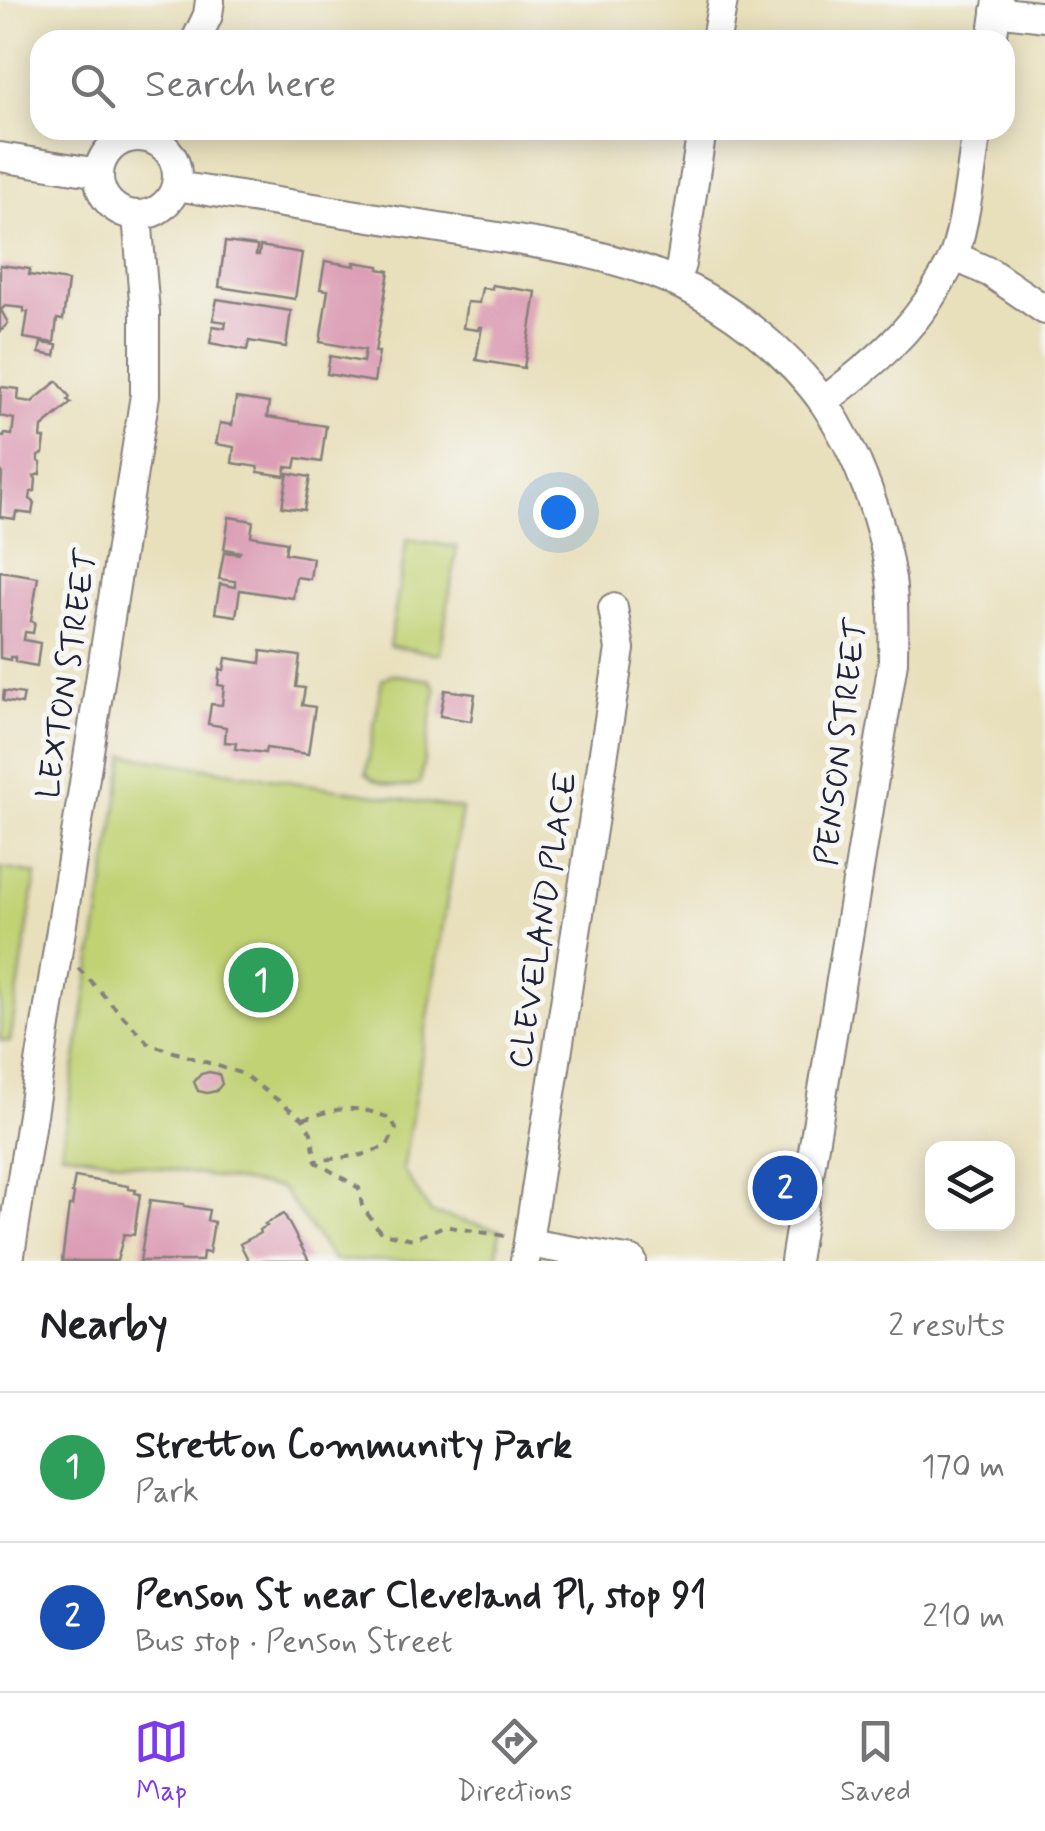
<!DOCTYPE html>
<html lang="en">
<head>
<meta charset="utf-8">
<style>
  body { margin:0; font-family:Mynerve,sans-serif; background:#f6f6f6; color:#202124 }
  .controls { position:absolute; right:30px; bottom:30px; display:grid; overflow:hidden; border-radius:20px; box-shadow:0 5px 25px #0003 }
  .controls button { width:90px; height:90px; display:grid; place-items:center; padding:0; border:0; border-bottom:2px solid #e0e0e0; background:#fff; color:#202124; font:50px sans-serif }
  .you { position:absolute; left:558px; top:512px; width:35px; height:35px; margin:-25px; border:8px solid #fff; border-radius:50%; background:#1a73e8; box-shadow:0 0 0 15px #1a73e833 }
  .badge { display:grid; place-items:center; width:65px; height:65px; border-radius:50%; background:#7c3aed; color:#fff; font-size:32px; font-weight:700 }
  .pin { position:absolute; translate:-50% -50%; border:5px solid #fff; box-shadow:0 2px 10px #0006 }
  .list { margin:0; padding:0; list-style:none }
  h2 { display:flex; justify-content:space-between; align-items:center; height:130px; margin:0; padding:0 40px; font-size:42px }
  h2 small { font-size:32px; font-weight:400; color:#757577 }
  .list li { display:grid; grid-template-columns:65px 1fr auto; gap:30px; align-items:center; box-sizing:border-box; height:150px; padding:0 40px; border-top:2px solid #e0e0e0 }
  .list b { display:block; font-size:38px; white-space:nowrap }
  .list p { margin:0; font-size:32px; white-space:nowrap; color:#757577 }
  .list em { font-size:32px; font-style:normal; color:#757577 }
  .icon { flex:none; width:55px; height:55px; fill:none; stroke:currentColor; stroke-width:2; stroke-linecap:round; stroke-linejoin:round }
  .map { position:relative; flex:none; width:1045px; height:1261px; overflow:hidden }
  .search { position:absolute; background:#fff; box-shadow:0 5px 25px #0003; left:30px; right:30px; top:30px; height:110px; display:flex; align-items:center; gap:25px; box-sizing:border-box; padding:0 35px; border-radius:30px; color:#757577; font-size:38px }
  .sheet { height:430px; background:#fff }
  nav { display:flex; justify-content:space-around; align-items:center; box-sizing:border-box; height:140px; border-top:2px solid #e0e0e0; background:#fff; font-size:28px; color:#757577 }
  nav a { display:grid; justify-items:center; gap:5px }
  nav .on { color:#7c3aed }
  .map>svg:first-child { display:block }
  .green { fill:#c1d274; stroke:#727a58; stroke-width:2.5 }
  .building { fill:#dc9eb5 }
  .lines { fill:none; stroke-linecap:round; stroke-linejoin:round }
  .minor-casing { stroke:#85807b; stroke-width:32 }
  .path { stroke:#85807b; stroke-width:4; stroke-dasharray:8 8; stroke-linecap:butt }
  .minor { stroke:#fff; stroke-width:28 }
  .labels { text-anchor:middle; stroke-width:10; stroke-linejoin:round; paint-order:stroke }
  .street-label { font-size:32px; fill:#22223b; stroke:#f6f6f2 }
</style>
</head>
<body>
<div class="map">
<svg width="1045" height="1261" viewBox="0 0 1045 1261">
  <rect width="100%" height="100%" fill="#f6f6f2"/>
  <filter id="ink" filterUnits="userSpaceOnUse"><feTurbulence type="fractalNoise" baseFrequency=".01" numOctaves="2"/><feDisplacementMap in="SourceGraphic" scale="20" xChannelSelector="R" yChannelSelector="G"/><feConvolveMatrix kernelMatrix="1 2 1 2 8 2 1 2 1" color-interpolation-filters="sRGB"/></filter>
  <filter id="wash" filterUnits="userSpaceOnUse"><feTurbulence type="fractalNoise" baseFrequency=".0048" numOctaves="4" result="noise"/><feDisplacementMap in="SourceGraphic" scale="40" xChannelSelector="R" yChannelSelector="G"/><feGaussianBlur stdDeviation="2.25" result="paint"/><feColorMatrix in="noise" values="0 0 0 0 0 0 0 0 0 0 0 0 0 0 0 0 0 1.4 0 .05"/><feComposite in="paint" operator="in"/></filter>
  <g filter="url(#wash)">
    <rect width="100%" height="100%" fill="#e8dfbb"/>
    <!-- green -->
    <path class="green" d="M407,539L457,547L440,654L389,646Z
      M391,674L430,680L436,689L420,783C406,790 378,785 366,774L382,680Z
      M125,755L462,809L403,1170L431,1213L500,1230L496,1261H334L281,1188L61,1152Z
      M0,868L36,874L10,1042L0,1040Z"/>
    <g id="blocks">
      <!-- building -->
      <path class="building" d="M225,242L257,246L256,255H259L260,246L302,253L295,299L219,287Z
        M325,261L355,266L354,262L379,266V269L389,271L375,352H379L374,382L327,374L330,356L363,362L365,350L320,342L328,290L320,289Z
        M0,265L30,269L29,275L68,281L63,320L57,319L54,343L24,338L28,312H24V308L5,306L1,310L8,323L0,332Z
        M492,285L536,292L524,368L476,360L482,327H479L478,330L463,328L467,302L479,303L482,288L492,289Z
        M217,299L291,311L286,347L249,341L247,350L210,343L213,326L225,328L226,322L213,320Z
        M41,343L57,345L55,356L39,353Z
        M57,381L70,397L68,400L71,403L42,427L41,438H45L43,454L38,456V461L41,463L40,474L34,476L36,479L35,491L31,492L30,499L34,502L32,514L16,512L15,519L0,517L2,472H0V436L4,437L5,434L12,435L14,419L0,416L1,387L19,389L18,400L32,402Z
        M236,398L269,403L267,417L326,426L321,462L297,458L295,468L286,467L285,476L258,472V467L232,463L234,447L216,444L220,423L232,425Z
        M288,473L310,477L304,510L282,507Z
        M229,517L253,521L251,536L287,542L285,553L313,558L310,579L296,577L293,598L240,590L236,616L215,613L220,584L235,587V581L219,579L224,552L239,554L240,552L224,549Z
        M0,571L38,577L31,621L35,622L33,633L25,632L24,640L40,643L37,666L15,662V657H10V660L0,658Z
        M261,651L300,656L296,687L305,688L302,705L315,707L308,754L266,748L265,753L235,749L236,743L225,742L226,727L208,724L211,704L222,705L224,686L218,685L220,669L224,670L226,658L260,663Z
        M445,690L475,694L471,721L440,716Z
        M4,691L24,694L22,704L3,701Z
        M209,1072L219,1074L222,1084L216,1091L207,1093L198,1091L194,1082L201,1074Z
        M75,1177L128,1186V1189L136,1190L135,1193L140,1194L134,1235L124,1234L117,1261H62L69,1206H72L74,1194L72,1193Z
        M150,1200L184,1204V1206L209,1210L207,1220L214,1222L209,1253L203,1252L202,1261H140Z
        M284,1214L309,1261H249L240,1244L260,1233L259,1230L267,1226L265,1224Z"/>
    </g>
  </g>
  <g filter="url(#ink)">
    <use href="#blocks" fill-opacity="0" stroke="#85807b" stroke-width="2.5"/>
    <g class="lines">
      <defs>
        <path id="minor" d="M996,11L1045,17
          M196,40L208,15L210,0
          M716,40L723,0
          M992,40L998,0
          M99 176a39 39 0 1 1 78 0a39 39 0 1 1-78 0Z
          M0,157L99,173
          M176,186C268,200 360,215 452,230C527,242 603,250 673,281C728,305 790,354 824,403C858,453 882,519 891,579C895,606 893,634 893,662L795,1261
          M954,256L991,273L1045,310
          M675,282L681,264L702,130
          M823,402C869,366 907,338 937,287C944,276 951,265 955,253C967,213 971,170 977,130
          M528,1243L632,1261
          M9,1261L145,395V313L137,215
          M525,1261L620,649L613,608"/>
      </defs>
      <!-- minor casing -->
      <use href="#minor" class="minor-casing"/>
      <!-- path -->
      <path class="path" d="M78,968L149,1044L243,1074L303,1119L311,1133L316,1162L359,1188L362,1206L381,1233L413,1239L444,1226L505,1236
        M303,1119C342,1107 354,1104 392,1119L396,1129L387,1146L362,1155L316,1161"/>
      <!-- minor -->
      <use href="#minor" class="minor"/>
    </g>
  </g>
  <g class="labels">
    <!-- street labels -->
    <g class="street-label">
      <text transform="translate(66 674) rotate(-81)" y="11">LEXTON STREET</text>
      <text transform="translate(840 742) rotate(-83)" y="11">PENSON STREET</text>
      <text transform="translate(542 920) rotate(-81)" y="11">CLEVELAND PLACE</text>
    </g>
  </g>
</svg>
<div class="controls">
<button><svg class="icon" aria-label="layers" viewBox="0 0 24 24"><path d="M12 4l9 5-9 5-9-5zM3 14l9 5 9-5"/></svg></button>
</div>
<div class="you"></div>
<div class="pin badge" style="left:261px;top:980px;background:#2e9e5b">1</div>
<div class="pin badge" style="left:785px;top:1188px;background:#1a4fb4">2</div>
<div class="search"><svg class="icon" aria-label="search" viewBox="0 0 24 24"><circle cx="10" cy="10" r="6"/><path d="M15 15l6 6"/></svg>Search here</div>
</div>
<section class="sheet">
<h2>Nearby<small>2 results</small></h2>
<ul class="list">
<li><span class="badge" style="background:#2e9e5b">1</span><div><b>Stretton Community Park</b><p>Park</p></div><em>170 m</em></li>
<li><span class="badge" style="background:#1a4fb4">2</span><div><b>Penson St near Cleveland Pl, stop 91</b><p>Bus stop · Penson Street</p></div><em>210 m</em></li>
</ul>
</section>
<nav>
<a class="on"><svg class="icon" aria-label="map" viewBox="0 0 24 24"><path d="M3 6l6-2 6 2 6-2v14l-6 2-6-2-6 2zM9 4v14M15 6v14"/></svg>Map</a>
<a><svg class="icon" aria-label="directions" viewBox="0 0 24 24"><path d="M12 3l9 9-9 9-9-9zM9 14v-3h6M13 9l2 2-2 2"/></svg>Directions</a>
<a><svg class="icon" aria-label="saved" viewBox="0 0 24 24"><path d="M7 4h10v16l-5-4-5 4z"/></svg>Saved</a>
</nav>
</body>
</html>
